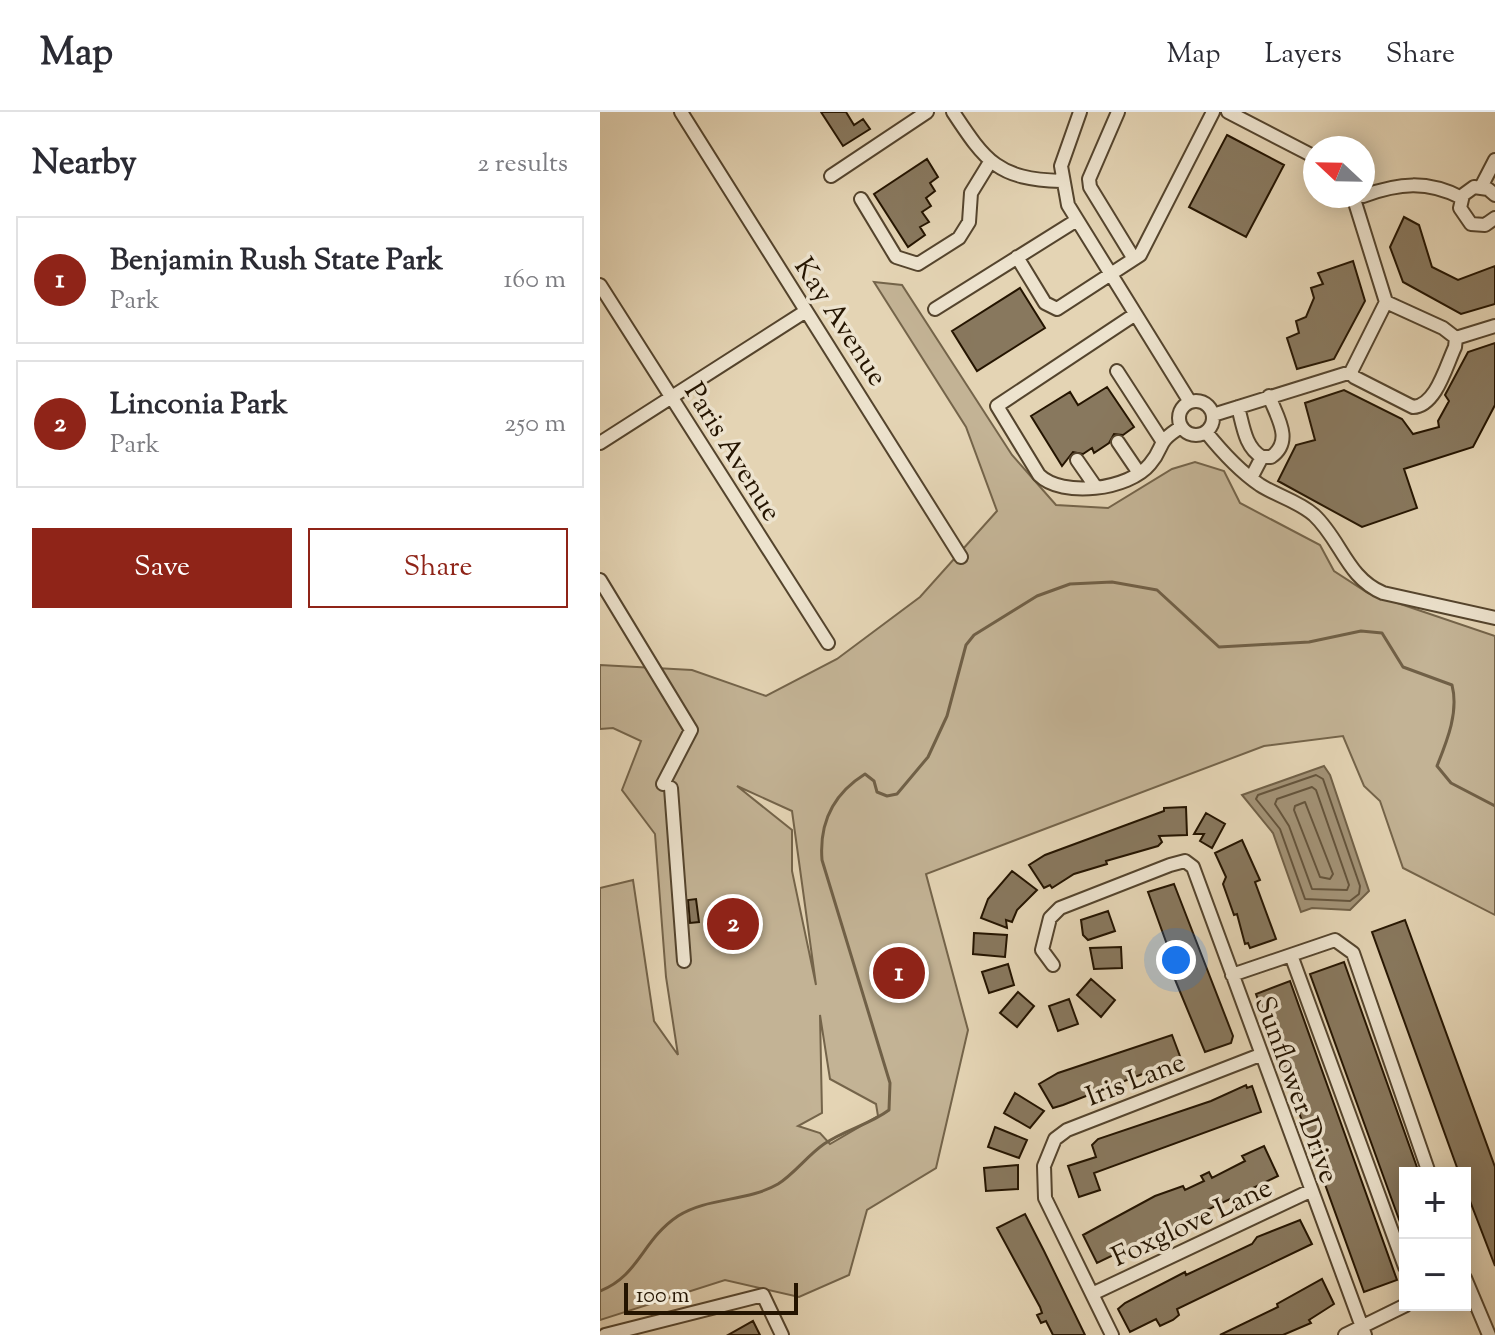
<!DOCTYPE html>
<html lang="en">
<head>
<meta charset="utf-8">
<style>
  body { margin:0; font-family:"Sorts Mill Goudy",serif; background:#f2f2f3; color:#2b2b33 }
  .controls { position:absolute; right:24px; bottom:24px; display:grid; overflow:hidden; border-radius:0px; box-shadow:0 4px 20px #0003 }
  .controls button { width:72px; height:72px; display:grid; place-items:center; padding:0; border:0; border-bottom:2px solid #e1e1e2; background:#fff; color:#2b2b33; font:40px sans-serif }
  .compass { position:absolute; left:703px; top:24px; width:72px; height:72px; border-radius:50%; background:#fff; box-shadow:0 4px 20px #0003; rotate:292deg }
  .scale { position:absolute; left:24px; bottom:20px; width:174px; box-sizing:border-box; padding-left:8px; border:4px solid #241400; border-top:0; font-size:22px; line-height:28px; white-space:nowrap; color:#241400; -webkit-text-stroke:6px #ede3ce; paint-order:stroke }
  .you { position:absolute; left:576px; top:848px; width:28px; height:28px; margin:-20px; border:6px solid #fff; border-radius:50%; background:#1a73e8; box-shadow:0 0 0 12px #1a73e833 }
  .badge { display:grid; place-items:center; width:52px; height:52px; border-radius:50%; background:#8f2418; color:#fff; font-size:26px; font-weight:700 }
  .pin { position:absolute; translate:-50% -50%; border:4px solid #fff; box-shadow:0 2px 8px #0006 }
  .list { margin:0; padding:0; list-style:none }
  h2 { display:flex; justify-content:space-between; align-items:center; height:104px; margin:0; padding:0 32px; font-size:34px }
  h2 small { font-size:26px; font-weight:400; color:#7c7c81 }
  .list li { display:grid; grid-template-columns:52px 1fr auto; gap:24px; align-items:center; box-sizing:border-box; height:128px; margin:0 16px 16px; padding:0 16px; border:2px solid #e1e1e2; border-radius:0px }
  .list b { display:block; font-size:30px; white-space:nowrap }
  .list p { margin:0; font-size:26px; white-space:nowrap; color:#7c7c81 }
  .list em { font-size:26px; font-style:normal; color:#7c7c81 }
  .actions { display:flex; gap:16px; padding:24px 32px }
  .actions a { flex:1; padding:18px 0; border:2px solid #8f2418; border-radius:0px; text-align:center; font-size:28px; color:#8f2418 }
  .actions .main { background:#8f2418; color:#fff }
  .map { position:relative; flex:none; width:895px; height:1223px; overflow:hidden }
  header { display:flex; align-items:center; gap:48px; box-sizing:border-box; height:112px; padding:0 40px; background:#fff; border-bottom:2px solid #e1e1e2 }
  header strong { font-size:38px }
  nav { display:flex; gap:44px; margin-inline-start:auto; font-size:28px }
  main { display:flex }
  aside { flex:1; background:#fff }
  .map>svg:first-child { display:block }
  .green { fill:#c3b395; stroke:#74644a; stroke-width:2; fill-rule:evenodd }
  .water { fill:#a39377; stroke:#706047; stroke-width:2 }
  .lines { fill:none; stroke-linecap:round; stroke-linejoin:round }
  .shore { stroke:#64543c; stroke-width:2 }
  .stream { stroke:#706047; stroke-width:3 }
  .building { fill:#88785e; stroke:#241400; stroke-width:2 }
  .minor-casing { stroke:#54442d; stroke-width:16 }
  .minor { stroke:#ede3ce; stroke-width:12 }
  .labels { text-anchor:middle; stroke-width:7; stroke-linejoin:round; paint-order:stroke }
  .street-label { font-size:28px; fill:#241400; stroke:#ede3ce }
</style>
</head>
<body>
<header>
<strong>Map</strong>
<nav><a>Map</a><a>Layers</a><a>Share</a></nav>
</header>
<main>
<aside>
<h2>Nearby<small>2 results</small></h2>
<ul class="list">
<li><span class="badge">1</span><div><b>Benjamin Rush State Park</b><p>Park</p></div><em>160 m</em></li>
<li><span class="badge">2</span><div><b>Linconia Park</b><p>Park</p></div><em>250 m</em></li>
</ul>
<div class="actions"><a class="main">Save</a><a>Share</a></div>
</aside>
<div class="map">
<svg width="895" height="1223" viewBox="0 0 895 1223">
  <rect width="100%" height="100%" fill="#e4d4b4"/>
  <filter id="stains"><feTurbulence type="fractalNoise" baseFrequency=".0025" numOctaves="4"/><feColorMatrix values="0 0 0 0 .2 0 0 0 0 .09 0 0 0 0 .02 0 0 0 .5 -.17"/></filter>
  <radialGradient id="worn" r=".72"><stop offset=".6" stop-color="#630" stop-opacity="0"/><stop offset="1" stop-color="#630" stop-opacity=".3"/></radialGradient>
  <!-- green -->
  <path class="green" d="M274,170L302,173L412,343L456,393L508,396L572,357L595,350L624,359L640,391L720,433L734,459L768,481L895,524V803L803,756L780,689L764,674L743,624L664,634L326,762L368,918L336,1056L267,1098L249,1163L199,1185L125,1168L0,1208V776L33,768L54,909L78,943L66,865L55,722L22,678L41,629L13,616L0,617V553L92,558L166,584L237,547L320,485L397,399L366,315ZM137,674L192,699L216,873L192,759V718ZM220,903L230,967L276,992L278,1004L230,1032L220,1021L198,1014L222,1001Z"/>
  <!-- water -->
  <path class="water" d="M724,654L730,663L769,779L750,798L712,796L701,800L673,721L642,683Z"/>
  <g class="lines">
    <!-- shore -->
    <path class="shore" d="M716,663L723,667L760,774L759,782L750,789L705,787L680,717L656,687L658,683Z
      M712,675L716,678L749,773L747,778L712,777L689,714L675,692L677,687Z
      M705,690L733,762L730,767L720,765L694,698L695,694Z"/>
    <!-- stream -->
    <path class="stream" d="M0,1179C39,1164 42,1128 78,1104C108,1085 147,1090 178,1072C194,1062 208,1043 224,1032C246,1017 269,1013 289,998L290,971L222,748C219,710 233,682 265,662L274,669L277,680L287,684L297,682L328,645L347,604L366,533L374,523L437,484L470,472L512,470L557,478L619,535L709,530L761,519L782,521L803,555L852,573C859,600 847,629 837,654L851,671L895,694"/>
  </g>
  <!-- building -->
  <path class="building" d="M221,0H246L254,13L263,7L270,17L243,34Z
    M627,23L684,53L646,125L589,95Z
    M327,47L338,65L330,71L335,79L326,86L331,94L322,100L329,110L320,115L325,123L308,135L274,82Z
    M804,105L819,113L832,155L858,168L895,154V192L861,202L803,170L790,135Z
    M753,149L765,189L734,247L697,257L687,226L699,221L696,209L706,205L714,186L711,176L723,172L718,161Z
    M420,176L445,216L377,259L352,219Z
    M895,231V293L873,335L804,357L817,396L762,415L678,369L696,333L715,328L705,291L744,278L802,307L813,322L839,315L838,309L849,289L845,283L868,240Z
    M507,275L534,315L523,323L514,322L509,331L494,341L492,336L483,342L473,340L462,354L431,304L470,280L478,293Z
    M586,695L587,723L559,724L562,730L558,734L506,749L507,752L474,762L452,776L450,773L444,776L429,753L445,743L564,699V696Z
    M606,701L625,712L612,736L600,729L604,722H594Z
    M642,728L660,768L655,770L676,827L650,836L648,831L645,832L637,802L634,803L623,772L626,765L615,741Z
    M412,759L437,778L417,798L412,810L406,808L407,816L381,806L388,787Z
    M574,772L633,924L631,931L605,940L576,870L574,865L578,863L548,780Z
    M96,787L99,810L90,811L88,788Z
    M508,799L515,819L488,828L483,823L481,808Z
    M805,808L895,1055V1154L865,1076V1059L859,1061L772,820Z
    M374,821L407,823L405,845L373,842Z
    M521,835L522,856L494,857L490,836Z
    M744,850L819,1061H805V1124L710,862Z
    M408,852L414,873L389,881L382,860Z
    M491,867L515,888L501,905L477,883Z
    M690,869L797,1168L764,1180L656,882Z
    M418,880L434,894L417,915L400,901Z
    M469,887L478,912L458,919L449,894Z
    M572,923L581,947L463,993L453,996L439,972L458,961Z
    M646,973L647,976L652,974L661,1000L494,1061L500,1078L479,1085L468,1054L496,1045L492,1033L498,1027L611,989Z
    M415,981L444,999L430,1016L404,1001Z
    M395,1015L427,1028L419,1046L388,1035Z
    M664,1034L678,1064L497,1151L483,1123L555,1084L583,1074L585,1078L604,1069L601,1064L609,1060L612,1066L645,1049L642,1044Z
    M418,1053V1077L386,1079L384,1056Z
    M425,1102L444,1139L485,1223H453L446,1209L441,1211L437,1203L442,1201L440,1195L397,1116Z
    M700,1108L712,1132L577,1197L579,1203L573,1208L560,1214L556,1207L530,1220L518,1197L525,1191L585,1160L586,1163L652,1132L657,1125Z
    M722,1167L734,1192L709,1208L711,1211L683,1223H620L678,1195L677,1192Z
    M153,1209L160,1223H128Z"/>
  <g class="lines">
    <defs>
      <path id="minor" d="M81,0L361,445
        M353,0C386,50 398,67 461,69
        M480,0L461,54L468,93L590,290
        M518,0L489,67L490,75L534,147
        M628,0L715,45
        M231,64L327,0
        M881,75L895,48
        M895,83L888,77L874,75L863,83L860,96L871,112L885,113L895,106
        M753,84L786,190L751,260L754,265L813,295C836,294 846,254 855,235L856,226L843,216L786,190
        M763,84C799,71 827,68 862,86
        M261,87L296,145L318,152L359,126L369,110L371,81L390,50
        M417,145L445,191L457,197L540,143L613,0
        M0,173L228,531
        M335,197L477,108
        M534,203L397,294L439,363C462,386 529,378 550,352C566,333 554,332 581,315
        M856,226L895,214
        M517,259L561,327
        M579 306a17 17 0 1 1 34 0a17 17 0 1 1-34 0Z
        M638,295C643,313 645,336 662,345
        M613,303L751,260
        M606,320C622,340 638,358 660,373C677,384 698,389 714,403C741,428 747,466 783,481L895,506
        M518,330L539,361
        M0,331L206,199
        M477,348L495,374
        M651,366L662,345H671C694,329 677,305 669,284
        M0,468L91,618L63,672
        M71,676L84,849
        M691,843L805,1155
        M453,853L442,838L450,806L460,796L570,753L585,749L593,755L765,1223
        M632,863L735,828L753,841L829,1061
        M865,1166L889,1223
        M492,1182L710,1079
        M5,1223L163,1183L182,1223
        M512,1223L445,1086L444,1054L455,1027L467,1018L660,943
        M745,1223L806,1193"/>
    </defs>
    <!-- minor casing -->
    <use href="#minor" class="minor-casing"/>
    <!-- minor -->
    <use href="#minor" class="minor"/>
  </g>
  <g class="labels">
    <!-- street labels -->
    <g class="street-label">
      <text transform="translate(242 209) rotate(57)" y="10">Kay Avenue</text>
      <text transform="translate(134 339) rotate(58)" y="10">Paris Avenue</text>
      <text transform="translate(535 966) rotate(-21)" y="10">Iris Lane</text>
      <text transform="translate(698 977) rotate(70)" y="10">Sunflower Drive</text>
      <text transform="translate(591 1109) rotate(-25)" y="10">Foxglove Lane</text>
    </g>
  </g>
  <rect width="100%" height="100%" filter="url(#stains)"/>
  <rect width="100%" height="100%" fill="url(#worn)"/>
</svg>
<div class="controls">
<button>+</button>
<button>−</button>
</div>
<svg class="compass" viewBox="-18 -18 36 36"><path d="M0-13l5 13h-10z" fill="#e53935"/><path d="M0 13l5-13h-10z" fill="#7c7c81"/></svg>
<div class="scale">100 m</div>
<div class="you"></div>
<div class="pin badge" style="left:299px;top:861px">1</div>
<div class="pin badge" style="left:133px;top:812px">2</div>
</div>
</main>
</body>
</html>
